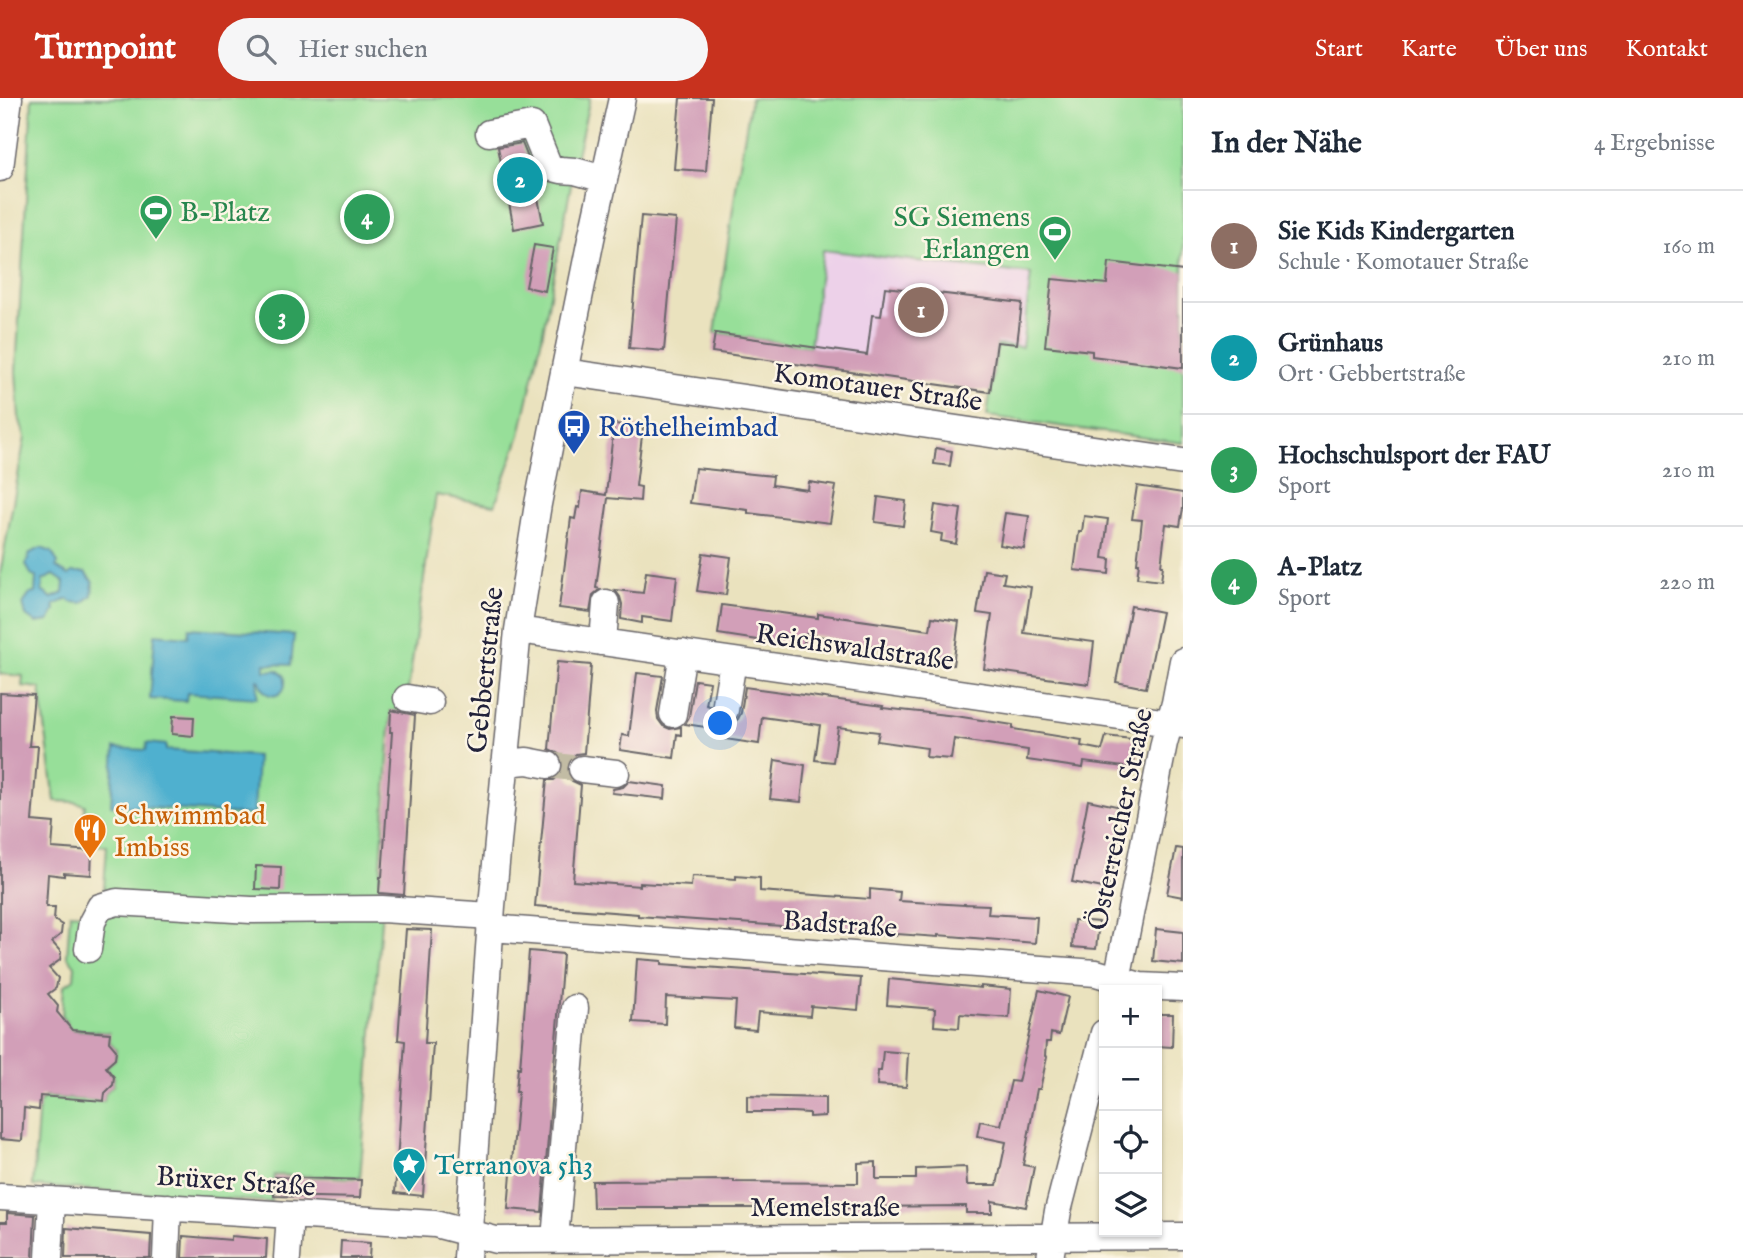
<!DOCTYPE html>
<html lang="de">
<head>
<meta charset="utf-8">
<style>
  body { margin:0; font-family:"IM FELL English",serif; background:#f6f6f7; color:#1f2937 }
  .controls { position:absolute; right:21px; bottom:21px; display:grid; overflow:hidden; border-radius:0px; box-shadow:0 2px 5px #0004 }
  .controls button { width:63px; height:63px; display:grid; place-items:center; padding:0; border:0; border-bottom:2px solid #e0e1e3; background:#fff; color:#1f2937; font:35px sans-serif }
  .you { position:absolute; left:721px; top:626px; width:24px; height:24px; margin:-18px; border:5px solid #fff; border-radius:50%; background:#1a73e8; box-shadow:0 0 0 10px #1a73e833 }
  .badge { display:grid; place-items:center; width:46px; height:46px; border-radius:50%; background:#c8321e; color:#fff; font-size:23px; font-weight:700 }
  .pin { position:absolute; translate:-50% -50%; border:4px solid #fff; box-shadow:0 2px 7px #0006 }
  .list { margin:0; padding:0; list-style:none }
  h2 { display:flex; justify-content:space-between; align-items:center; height:91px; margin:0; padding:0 28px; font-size:30px }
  h2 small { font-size:23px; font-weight:400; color:#747a83 }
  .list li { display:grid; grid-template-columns:46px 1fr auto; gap:21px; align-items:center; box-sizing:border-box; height:112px; padding:0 28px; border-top:2px solid #e0e1e3 }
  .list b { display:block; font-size:26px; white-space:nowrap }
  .list p { margin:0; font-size:23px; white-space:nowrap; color:#747a83 }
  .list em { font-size:23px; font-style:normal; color:#747a83 }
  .icon { flex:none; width:38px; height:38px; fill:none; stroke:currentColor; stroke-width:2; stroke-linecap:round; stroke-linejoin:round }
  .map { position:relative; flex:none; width:1183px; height:1160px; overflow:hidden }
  header { display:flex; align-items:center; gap:42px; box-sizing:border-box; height:98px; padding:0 35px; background:#c8321e; color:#fff }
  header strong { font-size:33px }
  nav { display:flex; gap:38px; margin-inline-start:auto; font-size:24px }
  .search { width:490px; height:63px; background:#f6f6f7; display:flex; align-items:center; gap:18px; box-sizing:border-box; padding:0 24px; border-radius:38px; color:#747a83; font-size:26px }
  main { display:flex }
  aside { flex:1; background:#fff }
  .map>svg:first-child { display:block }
  .built { fill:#edd1e9 }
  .green { fill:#97df99; stroke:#5c806a; stroke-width:2 }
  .water { fill:#50b0cf; stroke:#396985; stroke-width:2; fill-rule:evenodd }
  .building { fill:#d29fb8 }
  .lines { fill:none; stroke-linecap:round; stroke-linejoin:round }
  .minor-tunnel { stroke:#c2bca4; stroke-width:26; stroke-dasharray:26 13; stroke-linecap:butt }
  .minor-casing { stroke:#686569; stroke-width:29 }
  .minor { stroke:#fff; stroke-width:26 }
  .labels { text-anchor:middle; stroke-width:5; stroke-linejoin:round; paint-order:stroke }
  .leisure-label { font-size:28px; fill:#27864d; stroke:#fcf5e5; text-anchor:start }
  .street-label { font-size:28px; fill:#22223b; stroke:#fcf5e5 }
  .transit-label { font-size:28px; fill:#164399; stroke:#fcf5e5; text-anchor:start }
  .food-label { font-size:28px; fill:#c56008; stroke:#fcf5e5; text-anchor:start }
  .culture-label { font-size:28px; fill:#0d838f; stroke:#fcf5e5; text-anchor:start }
</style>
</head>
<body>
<header>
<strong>Turnpoint</strong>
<div class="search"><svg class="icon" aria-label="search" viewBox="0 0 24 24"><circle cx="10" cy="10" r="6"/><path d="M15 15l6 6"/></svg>Hier suchen</div>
<nav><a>Start</a><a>Karte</a><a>Über uns</a><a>Kontakt</a></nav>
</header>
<main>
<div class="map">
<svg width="1183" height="1160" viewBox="0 0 1183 1160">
  <rect width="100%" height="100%" fill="#fcf5e5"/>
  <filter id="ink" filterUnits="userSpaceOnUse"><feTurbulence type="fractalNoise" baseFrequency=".0143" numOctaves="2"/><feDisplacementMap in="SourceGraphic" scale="14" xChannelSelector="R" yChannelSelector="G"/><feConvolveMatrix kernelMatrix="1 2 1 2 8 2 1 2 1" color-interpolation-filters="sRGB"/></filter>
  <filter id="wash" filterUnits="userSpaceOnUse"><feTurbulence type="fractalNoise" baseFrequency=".00686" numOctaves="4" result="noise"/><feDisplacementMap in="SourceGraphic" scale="28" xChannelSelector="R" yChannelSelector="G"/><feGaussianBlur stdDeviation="1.57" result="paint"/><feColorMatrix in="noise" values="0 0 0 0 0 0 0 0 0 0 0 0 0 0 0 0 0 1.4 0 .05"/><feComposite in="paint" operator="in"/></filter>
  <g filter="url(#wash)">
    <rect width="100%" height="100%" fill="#eae2be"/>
    <!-- built -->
    <path class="built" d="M823,152L1031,177L1022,250L993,275L810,249Z"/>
    <!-- green -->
    <path class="green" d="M32,0H590L576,61L542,239L520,337L495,407L436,397L405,613H391L379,798L383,799L360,1080L274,1077L271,1104L33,1088L39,1005L46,999L104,1003L105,995L113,987L114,979L107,971V968L115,961L116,952L109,944V935L70,931L62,918L64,888L74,881L75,868L67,858L70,815L102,817L107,748L82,745L85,707L75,704L55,703L40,590L22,588L23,578L0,576V476L25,339L19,319L16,273Z
      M751,0H1183V345L987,318L997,247L1022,249L1031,176L823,152L810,249L715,235L737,83Z"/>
    <!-- water -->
    <path class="water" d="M41,450L52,454L58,465L56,469L69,477L73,474H85L93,484L92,497L83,505L71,504L68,501L54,507L55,512L49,523L36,525L26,518L23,506L30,496L35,495L36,479L32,478L26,467L30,455ZM54,477L64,484L63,495L52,500L42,493L43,482Z
      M189,530L294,537L291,567L265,566V573L277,572L284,577C291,600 263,606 260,583L258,582L257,600L187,595L186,603L150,601L155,536L188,539Z
      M147,645L166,647V652L257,658L254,717L111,707L115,650L146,652Z"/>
    <g id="blocks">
      <!-- building -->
      <path class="building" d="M680,0H712L706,73L674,71Z
        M522,45L532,70L543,125L514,131L498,49Z
        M641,118L676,121L664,253L629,250Z
        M534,147L553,150L545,193L526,189Z
        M1109,164L1183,173V270L1092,258V253L1045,248L1052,181L1107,186Z
        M885,189L1022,205L1017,246L997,244L990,294L712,254L715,235L867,257L872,217L881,218Z
        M614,326L643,329L636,388L641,389L640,403L608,400L596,490L600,491L593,497L590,514L559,510L571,420L575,421L577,409L580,410L582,393L606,397Z
        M936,350L952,353L950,368L934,366Z
        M695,370L773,378L772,387L808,392L809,384L836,388L830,425L748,415V412L690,405Z
        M1137,388L1183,395V410L1180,428L1166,426L1161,468H1163L1161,483L1137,480L1139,465H1137L1142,422L1132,421Z
        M878,399L906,403L903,428L875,424Z
        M935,407L961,411L956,446L941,443L942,436L931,434Z
        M1005,415L1029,418L1024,451L1000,447Z
        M1084,418L1108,421L1103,460L1110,461L1109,476L1074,472L1079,434H1082Z
        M703,455L731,459L726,497L697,493Z
        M984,472L1005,475L1003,485L1031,489L1024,535L1094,544L1089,586L984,571L992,517L977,515Z
        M646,474L677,478L672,523L642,519V525L621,521L622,506L620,499L615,492L643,495Z
        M722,507L818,520V516L930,532L932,519L959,523L953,567L926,563L927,555L872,548L871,555L840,550L841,542L806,536L803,549L718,536Z
        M1131,508L1162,514L1146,590L1116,584Z
        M557,564L591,567L584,655L576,656L570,661L566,670L567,677L572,683L581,687L573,783L640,788V785L691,788L692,778L736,781V778L760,780V793L870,801V791L900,794L899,803L964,807V806L989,807L988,816L1037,819L1035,845L938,837V839L897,836L896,838L825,831L638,818V816L535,808L547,682H554L559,678L564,669L563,661L559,656L549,651Z
        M637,575L663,578L657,613L658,621L663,628L670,631L681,629V637L677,636L674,660L620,652L622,637L629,638Z
        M695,582L710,584L706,607L710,608V617L715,624L722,627L731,626L738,621L741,615L745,589L883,608L882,610L956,618L1013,627V631L1082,642L1081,648L1102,652L1106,638L1140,642L1138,659L1134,658L1132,670L1084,664L1083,670L1027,662L1028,652L954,641L951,661L926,659L927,650L877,643L879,634L838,629L833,664L815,662L820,627L762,619L759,646L725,641L726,632L685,626L689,619Z
        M0,595L34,597L29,648H38L32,723L54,725L52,750L92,753L91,777L64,775V778L48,776L46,809H55L54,822L62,827L61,836L52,844L61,854L60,862L49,870L58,880L56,890L48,896L58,908L57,914L72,932L110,935L109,944L116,952L115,961L106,969L114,979L113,987L105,995L104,1003L40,998L39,1012L24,1010L22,1043L0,1041Z
        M391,612L415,617L404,797L379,795L380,779H382L392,634H390Z
        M173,618L194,619L193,638L172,636Z
        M775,662L805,667L801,704L770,701Z
        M629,683L666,688L665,701L612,695L613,691L623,689Z
        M1088,702L1126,710L1108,791L1072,784L1084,728H1083Z
        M1176,750L1183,751V799L1167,796Z
        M256,768L281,769L280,792L255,791Z
        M1074,822L1099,824L1096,851L1072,849Z
        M406,831L432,832L425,945H433L423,1098L395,1095L405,943L398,942Z
        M1156,831L1183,834V866L1153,863Z
        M529,853L563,856L542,1114L508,1111L518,994H516L518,969L520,970Z
        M637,861L662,863V866L861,880L858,912L811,908L810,918L758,914L756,932L734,930L736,903L666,899L665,926L633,924Z
        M889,881L981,890V888L1011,891L1009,920L960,916L959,930L934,928L935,911L887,907Z
        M1039,892L1068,899L1059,937L1051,935L1050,944H1046L1045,958L1047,959L1040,991H1037L1023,1067L1034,1069L1026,1109L992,1103V1115H966V1108L858,1109V1110H593L592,1083L734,1082V1084L858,1085V1065L876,1064V1081H916V1071L966,1069L967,1087H997L1006,1044L977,1038L980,1023L1001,1027L1011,983L1018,984Z
        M1157,916H1173L1172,949L1157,948Z
        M883,953L908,955L906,989L877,987L878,973H881Z
        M747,998L825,1000V1018L809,1019V1015L792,1014H747Z
        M275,1079L361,1082L360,1100L274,1098Z
        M7,1115L35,1117L33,1160H0V1124H7Z
        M66,1130L151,1137L150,1160H65Z
        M183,1138L231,1142V1138L267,1141L266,1160H182Z
        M341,1143L370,1145L369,1160H340Z"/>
    </g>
  </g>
  <g filter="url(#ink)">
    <use href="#blocks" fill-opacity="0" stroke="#686569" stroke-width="2"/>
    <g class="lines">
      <!-- minor-tunnel -->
      <path class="minor-tunnel" d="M548,667L582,671"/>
      <defs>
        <path id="minor" d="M489,35L532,27L549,69L561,72L575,73L604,81
          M0,70L9,0
          M565,274L1183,364
          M518,532L1183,627
          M601,544L604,531L606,505
          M407,600L430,604
          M725,612L733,563
          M673,616L683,555
          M505,665L527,663L548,667
          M582,671L616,675
          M490,830L1096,875L1140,888L1183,890
          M88,851L92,824L100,809L117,804L251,812L382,811L491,818
          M1115,892L1164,645L1175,605L1183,563
          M0,1099L435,1126L496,1142L1183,1138
          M555,1141L575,910
          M49,1160L52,1102
          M166,1160L168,1109
          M287,1160L290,1117
          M467,1160L492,808L518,532L538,406L557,309L591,141L622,0
          M1050,1160L1058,1113L1104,935"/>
      </defs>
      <!-- minor casing -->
      <use href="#minor" class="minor-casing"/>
      <!-- minor -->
      <use href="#minor" class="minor"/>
    </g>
  </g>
  <!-- icons -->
  <defs>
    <symbol id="stadium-pin" viewBox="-11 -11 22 30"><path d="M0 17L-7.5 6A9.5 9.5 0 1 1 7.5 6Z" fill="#2e9e5b" stroke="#fcf5e5"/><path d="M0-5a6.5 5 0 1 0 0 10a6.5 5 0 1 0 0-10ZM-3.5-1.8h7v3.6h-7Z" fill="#fff"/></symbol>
    <symbol id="bus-pin" viewBox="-11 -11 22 30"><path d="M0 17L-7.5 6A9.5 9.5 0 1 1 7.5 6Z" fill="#1a4fb4" stroke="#fcf5e5"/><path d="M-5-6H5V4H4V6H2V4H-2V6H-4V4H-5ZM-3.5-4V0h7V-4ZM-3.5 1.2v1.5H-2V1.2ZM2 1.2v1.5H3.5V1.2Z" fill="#fff"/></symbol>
    <symbol id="restaurant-pin" viewBox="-11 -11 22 30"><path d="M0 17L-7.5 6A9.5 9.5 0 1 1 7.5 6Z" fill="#e8710a" stroke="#fcf5e5"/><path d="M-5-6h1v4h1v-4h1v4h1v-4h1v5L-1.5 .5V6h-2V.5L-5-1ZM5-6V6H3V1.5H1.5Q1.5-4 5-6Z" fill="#fff"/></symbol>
    <symbol id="sight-pin" viewBox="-11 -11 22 30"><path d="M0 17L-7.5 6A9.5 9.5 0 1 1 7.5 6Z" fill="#0f9aa8" stroke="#fcf5e5"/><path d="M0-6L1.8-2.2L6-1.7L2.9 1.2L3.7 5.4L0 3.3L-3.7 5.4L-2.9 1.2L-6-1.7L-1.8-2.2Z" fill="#fff"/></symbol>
  </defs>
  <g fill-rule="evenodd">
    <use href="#stadium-pin" x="137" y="94" width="38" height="52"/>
    <use href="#stadium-pin" x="1036" y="115" width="38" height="52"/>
    <use href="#bus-pin" x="555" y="309" width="38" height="52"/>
    <use href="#restaurant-pin" x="71" y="713" width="38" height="52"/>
    <use href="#sight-pin" x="390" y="1047" width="38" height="52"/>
  </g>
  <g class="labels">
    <!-- leisure labels -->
    <g class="leisure-label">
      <text x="180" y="123">B-Platz</text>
      <text x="1030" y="128" text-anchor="end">SG Siemens<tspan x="1030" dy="32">Erlangen</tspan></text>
    </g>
    <!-- street labels -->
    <g class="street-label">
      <text transform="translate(878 288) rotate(8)" y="10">Komotauer Straße</text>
      <text transform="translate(855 548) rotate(8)" y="10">Reichswaldstraße</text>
      <text transform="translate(484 572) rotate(-84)" y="10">Gebbertstraße</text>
      <text transform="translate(1119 721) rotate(-78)" y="10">Österreicher Straße</text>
      <text transform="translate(840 825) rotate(4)" y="10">Badstraße</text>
      <text transform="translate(236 1082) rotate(4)" y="10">Brüxer Straße</text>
      <text x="825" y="1118">Memelstraße</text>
    </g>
    <!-- transit labels -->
    <g class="transit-label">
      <text x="598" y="338">Röthelheimbad</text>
    </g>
    <!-- food labels -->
    <g class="food-label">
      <text x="114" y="726">Schwimmbad<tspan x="114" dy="32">Imbiss</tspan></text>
    </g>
    <!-- culture labels -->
    <g class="culture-label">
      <text x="434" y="1076">Terranova 5h3</text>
    </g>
  </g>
</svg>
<div class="controls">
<button>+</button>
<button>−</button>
<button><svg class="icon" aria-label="locate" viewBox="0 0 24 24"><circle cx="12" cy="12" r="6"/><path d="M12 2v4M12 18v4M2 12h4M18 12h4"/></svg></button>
<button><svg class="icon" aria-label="layers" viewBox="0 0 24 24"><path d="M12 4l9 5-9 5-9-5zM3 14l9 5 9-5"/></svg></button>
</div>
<div class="you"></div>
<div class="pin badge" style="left:921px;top:212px;background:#8d6e63">1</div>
<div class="pin badge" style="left:520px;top:82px;background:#0f9aa8">2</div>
<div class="pin badge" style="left:282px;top:219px;background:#2e9e5b">3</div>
<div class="pin badge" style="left:367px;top:119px;background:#2e9e5b">4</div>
</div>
<aside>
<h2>In der Nähe<small>4 Ergebnisse</small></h2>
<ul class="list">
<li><span class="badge" style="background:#8d6e63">1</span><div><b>Sie Kids Kindergarten</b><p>Schule · Komotauer Straße</p></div><em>160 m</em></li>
<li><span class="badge" style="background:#0f9aa8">2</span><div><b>Grünhaus</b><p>Ort · Gebbertstraße</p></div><em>210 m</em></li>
<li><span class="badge" style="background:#2e9e5b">3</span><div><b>Hochschulsport der FAU</b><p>Sport</p></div><em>210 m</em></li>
<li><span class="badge" style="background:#2e9e5b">4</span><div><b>A-Platz</b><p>Sport</p></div><em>220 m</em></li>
</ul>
</aside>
</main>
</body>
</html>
